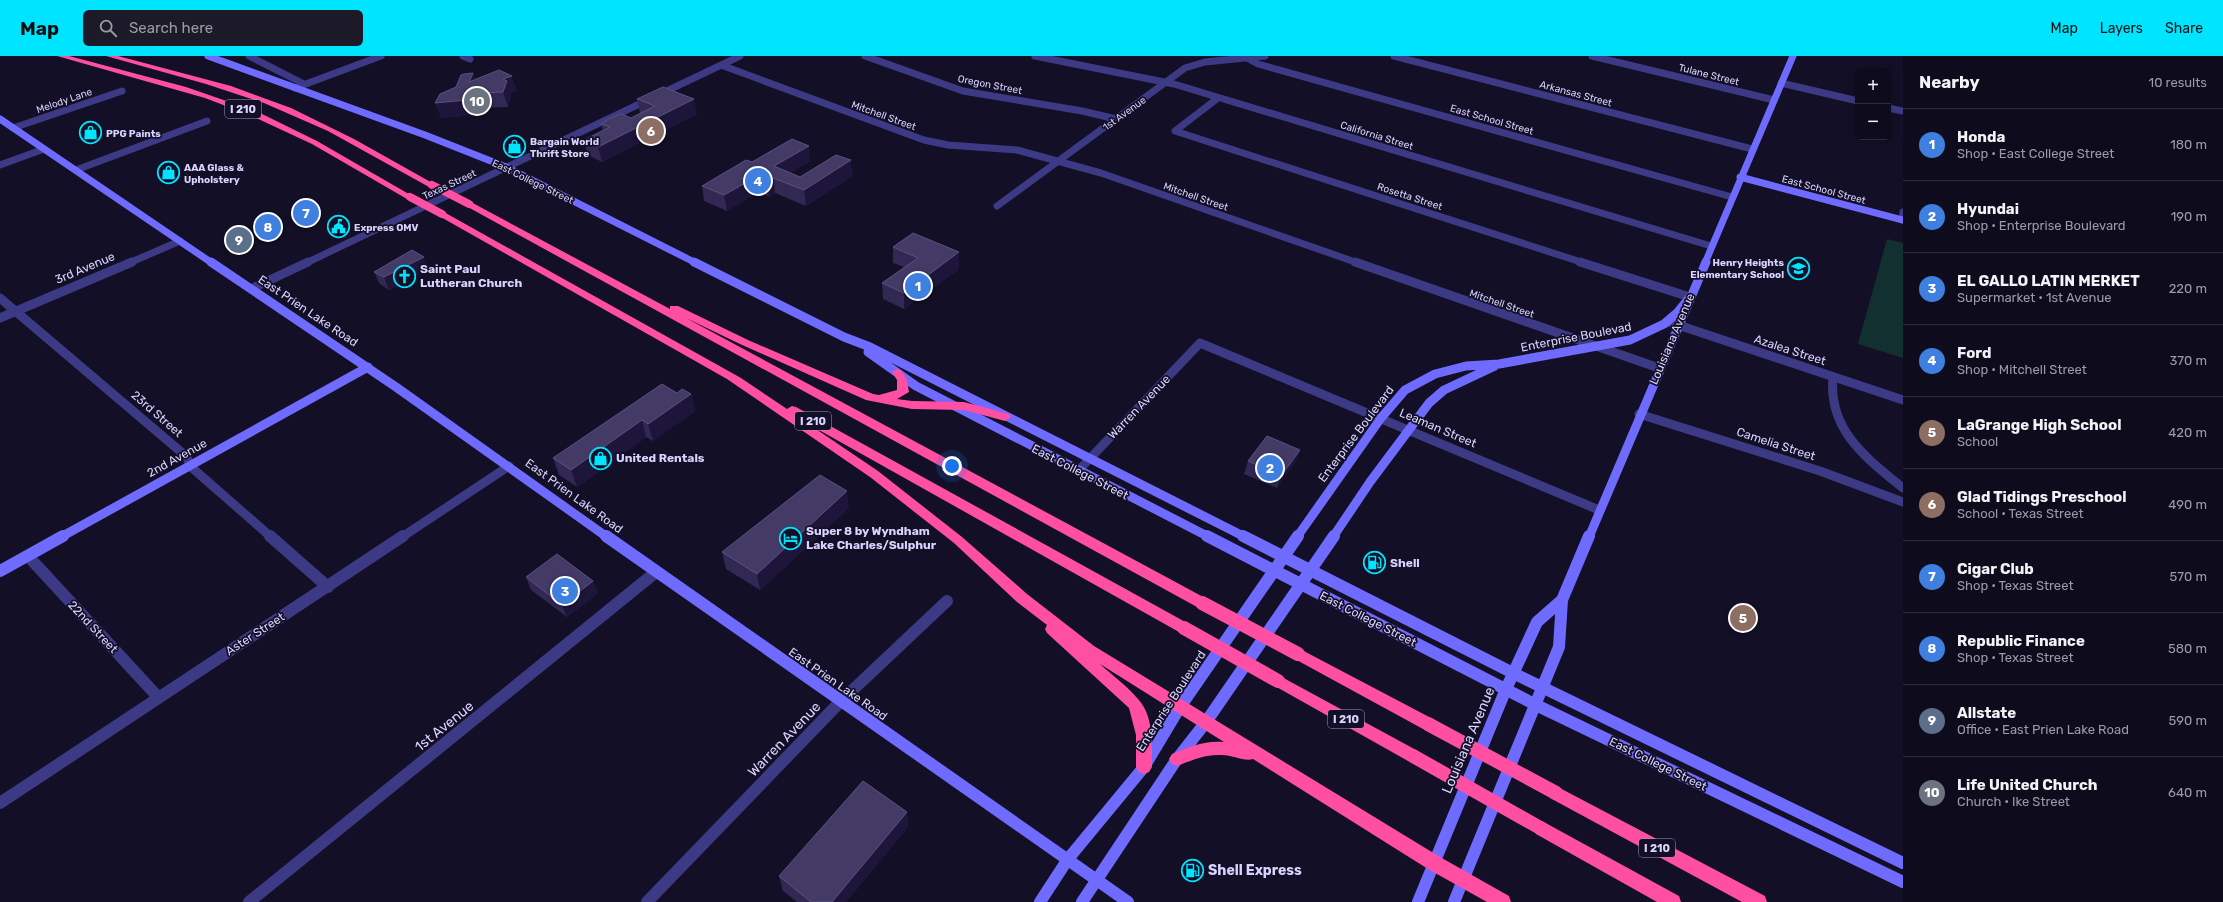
<!DOCTYPE html>
<html lang="en">
<head>
<meta charset="utf-8">
<style>
  body { margin:0; font-family:Rubik,sans-serif; background:#1c1929; color:#f1f3f6 }
  .controls { position:absolute; right:12px; top:12px; display:grid; overflow:hidden; border-radius:6px; box-shadow:0 2px 10px #0003 }
  .controls button { width:36px; height:36px; display:grid; place-items:center; padding:0; border:0; border-bottom:1px solid #2e2b3b; background:#0e0b1c; color:#f1f3f6; font:20px sans-serif }
  .you { position:absolute; left:952px; top:410px; width:14px; height:14px; margin:-10px; border:3px solid #fff; border-radius:50%; background:#1a73e8; box-shadow:0 0 0 6px #1a73e833 }
  .badge { display:grid; place-items:center; width:26px; height:26px; border-radius:50%; background:#00e5ff; color:#fff; font-size:13px; font-weight:700 }
  .pin { position:absolute; translate:-50% -50%; border:2px solid #fff; box-shadow:0 1px 4px #0006 }
  .list { margin:0; padding:0; list-style:none }
  h2 { display:flex; justify-content:space-between; align-items:center; height:52px; margin:0; padding:0 16px; font-size:17px }
  h2 small { font-size:13px; font-weight:400; color:#9b9ba3 }
  .list li { display:grid; grid-template-columns:26px 1fr auto; gap:12px; align-items:center; box-sizing:border-box; height:72px; padding:0 16px; border-top:1px solid #2e2b3b }
  .list b { display:block; font-size:15px; white-space:nowrap }
  .list p { margin:0; font-size:13px; white-space:nowrap; color:#9b9ba3 }
  .list em { font-size:13px; font-style:normal; color:#9b9ba3 }
  .icon { flex:none; width:22px; height:22px; fill:none; stroke:currentColor; stroke-width:2; stroke-linecap:round; stroke-linejoin:round }
  .map { position:relative; flex:none; width:1903px; height:846px; overflow:hidden }
  header { display:flex; align-items:center; gap:24px; box-sizing:border-box; height:56px; padding:0 20px; background:#00e5ff; color:#111 }
  header strong { font-size:19px }
  nav { display:flex; gap:22px; margin-inline-start:auto; font-size:14px }
  .search { width:280px; height:36px; background:#1c1929; display:flex; align-items:center; gap:10px; box-sizing:border-box; padding:0 14px; border-radius:6px; color:#9b9ba3; font-size:15px }
  main { display:flex }
  aside { flex:1; background:#0e0b1c }
  .map>svg:first-child { display:block }
  .green { fill:#12302f }
  .lines { fill:none; stroke-linecap:round; stroke-linejoin:round }
  .street-far2 { stroke:#3d3a85; stroke-width:7 }
  .street-far1 { stroke:#3d3a85; stroke-width:9 }
  .street { stroke:#3d3a85; stroke-width:12 }
  .secondary-far2 { stroke:#6f6bff; stroke-width:7 }
  .secondary-far1 { stroke:#6f6bff; stroke-width:9 }
  .secondary { stroke:#6f6bff; stroke-width:12 }
  .highway { fill:#ff4fa3; fill-rule:evenodd }
  .highway-bridge-far1 { stroke:#ff4fa3; stroke-width:8 }
  .highway-bridge { stroke:#ff4fa3; stroke-width:14 }
  .wall { fill:#312854 }
  .shaded-wall { fill:#1d163a }
  .building { fill:#433a66; stroke:#5a527e }
  .labels { text-anchor:middle; stroke-width:3.5; stroke-linejoin:round; paint-order:stroke }
  .far-street-label { font-size:10px; fill:#d9d4ff; stroke:#130f26 }
  .far-poi-label { font-size:10px; font-weight:bold; fill:#d9d4ff; stroke:#130f26; text-anchor:start }
  .shield { fill:#130f26; stroke:#9e99be; stroke-width:1 }
  .shield-label { font-size:11px; font-weight:bold; fill:#d9d4ff }
  .street-label { font-size:12px; fill:#d9d4ff; stroke:#130f26 }
  .poi-label { font-size:12px; font-weight:bold; fill:#d9d4ff; stroke:#130f26; text-anchor:start }
  .near-street-label { font-size:14px; fill:#d9d4ff; stroke:#130f26 }
  .near-poi-label { font-size:14px; font-weight:bold; fill:#d9d4ff; stroke:#130f26; text-anchor:start }
</style>
</head>
<body>
<header>
<strong>Map</strong>
<div class="search"><svg class="icon" aria-label="search" viewBox="0 0 24 24"><circle cx="10" cy="10" r="6"/><path d="M15 15l6 6"/></svg>Search here</div>
<nav><a>Map</a><a>Layers</a><a>Share</a></nav>
</header>
<main>
<div class="map">
<svg width="1903" height="846" viewBox="0 0 1903 846">
  <rect width="100%" height="100%" fill="#130f26"/>
  <!-- green -->
  <path class="green" d="M1887,183L1903,187V302L1858,288Z"/>
  <g class="lines">
    <!-- street-far2 -->
    <path class="street-far2" d="M249,0L304,28
      M463,0L470,3
      M865,0L963,35L1082,55L1116,63
      M1035,0L1174,28L1711,190
      M1394,0L1752,93
      M1592,0L1774,44
      M1249,3L1258,8L1732,141
      M721,9L924,84L948,89L1017,94L1101,117L1358,207
      M1781,27L1858,45
      M295,32L381,0
      M1218,42L1175,75L1584,207
      M1888,52L1903,55
      M13,72L122,35
      M0,109L44,93
      M76,114L207,65
      M997,150L1185,12L1205,6L1265,0
      M1902,164L1903,156
      M129,207L180,185
      M306,207L740,0"/>
    <!-- street-far1 -->
    <path class="street-far1" d="M1355,206L1659,312
      M1580,206L1690,241
      M253,232L308,206
      M0,242L187,401L190,410L271,481
      M0,262L132,206
      M1669,266L1903,344
      M1833,321C1828,374 1866,402 1903,432
      M1639,358L1820,415L1903,446
      M1078,415L1200,287L1599,454
      M402,481L509,410"/>
    <!-- street -->
    <path class="street" d="M270,480L328,531
      M28,500L158,641
      M0,747L403,480
      M249,846L656,516
      M647,846L841,645L947,545"/>
    <!-- secondary-far2 -->
    <path class="secondary-far2" d="M208,0L425,79L506,111L696,207
      M0,63L212,207
      M1740,121L1903,164
      M1705,207L1793,0"/>
    <!-- secondary-far1 -->
    <path class="secondary-far1" d="M211,206L396,331L607,481
      M694,206L844,281L870,291L1245,481
      M868,296L916,330L1209,481
      M61,481L368,311
      M1297,481L1381,362L1405,334L1435,318L1466,310L1499,308L1630,284L1664,268L1677,257L1690,241
      M1333,481L1370,426L1429,347L1444,334L1495,310
      M1589,481L1706,206"/>
    <!-- secondary -->
    <path class="secondary" d="M606,480L1128,846
      M1207,480L1536,649L1903,826
      M1243,480L1513,617L1903,807
      M0,515L63,480
      M1040,846L1068,803L1144,711L1180,651L1298,480
      M1082,846L1177,703L1206,666L1334,480
      M1418,846L1506,633L1537,566L1562,544
      M1454,846L1559,591L1562,544L1589,480"/>
    <!-- highway -->
    <path class="highway" d="M57,0H69L186,31L258,56L317,85L414,141L407,143L312,88L252,60L205,42Z
      M106,0H118L231,30L291,52L354,83L436,129L429,131L328,75L264,47L206,28Z
      M469,145L670,253V250H678L748,284L873,338L879,339L897,334V324L892,316L897,313L901,314L907,324L909,336L897,343L912,345L964,346L1009,358L1011,361L1005,365L964,354L912,353L866,344L740,288L686,262L1207,543L1209,547L1207,551L1202,552L1197,551L466,150L465,148Z
      M442,155L741,322L787,353L792,350L796,351L1189,568L1191,572L1189,576L1184,578L1179,576L810,369L878,415L962,481L1027,538L1094,590L1440,801L1509,840L1511,846H1487L1428,813L1253,703C1245,706 1232,699 1222,699C1206,698 1192,704 1177,710L1172,708L1169,703L1172,698C1188,691 1206,684 1224,686L1100,608C1112,619 1127,630 1138,643C1154,660 1152,689 1152,711L1149,716L1144,718L1139,716L1136,711V679L1129,652L1047,577L1045,573L1047,569L1017,546L954,487L870,421L727,323L439,160L438,158Z
      M1298,592L1433,663L1435,668L1433,673L1428,674L1423,673L1293,602L1291,598L1293,594Z
      M1278,619L1418,695L1421,700L1418,705L1413,707L1408,705L1273,629L1271,625L1273,621Z
      M1556,730L1765,840L1767,846H1742L1550,742L1548,737L1550,732Z
      M1542,765L1679,840L1681,846H1657L1536,778L1534,773L1536,768Z"/>
    <!-- highway-bridge-far1 -->
    <path class="highway-bridge-far1" d="M432,129L469,148
      M410,141L442,158"/>
    <!-- highway-bridge -->
    <path class="highway-bridge" d="M1202,547L1298,598
      M1184,572L1278,625
      M1428,668L1556,737
      M1413,700L1542,773"/>
  </g>
  <!-- wall -->
  <path class="wall" d="M473,17L475,24L517,34L510,37L511,39L508,51L484,52L482,58L441,62L456,31Z
    M637,43L697,58L602,106L588,99L584,84L603,75L601,68L631,62L640,57Z
    M810,105L790,117L800,121L853,120L806,150L775,137L769,141L758,136L727,155L704,145L702,130L752,106Z
    M893,191L959,213L904,253L883,243L882,227L904,211L893,207Z
    M429,213L389,234L380,228L374,216Z
    M677,337L691,338L695,355L653,385L646,381L577,431L559,419L553,402Z
    M1300,394L1295,406L1277,432L1244,418L1248,405Z
    M849,452L760,534L726,513L722,496Z
    M526,521L593,525L598,537L567,561L531,534Z
    M907,756L908,771L846,846H797L783,835L779,820Z"/>
  <!-- shaded-wall -->
  <path class="shaded-wall" d="M473,17L477,32L469,26Z
    M512,20L517,34L510,37L511,39L508,51L503,36V23Z
    M480,37L484,52L482,58L441,62L435,47Z
    M694,43L697,58L602,106L598,91Z
    M809,90L810,105L779,124L774,110Z
    M851,104L853,120L806,150L804,134Z
    M756,121L758,136L727,155L724,139Z
    M773,122L775,137L769,141L767,125Z
    M959,196V213L904,253V237Z
    M424,201L429,213L389,234L384,221Z
    M691,338L695,355L653,385L648,368Z
    M642,364L646,381L577,431L571,414Z
    M1300,394L1295,406L1277,432L1281,420Z
    M847,435L849,452L760,534L757,518Z
    M593,525L598,537L567,561L562,549Z
    M907,756L908,771L846,846H832Z"/>
  <!-- building -->
  <path class="building" d="M499,14L512,20L503,23L507,25L503,36L480,37L478,43L435,47L440,38L456,31L461,19L464,18L473,17L469,26Z
    M663,31L694,43L598,91L584,84L610,71L601,68L610,62L621,58L631,62L655,50L637,43Z
    M792,83L809,90L774,110L800,121L836,99L851,104L804,134L773,122L767,125L756,121L724,139L702,130L746,104L752,106Z
    M913,177L959,196L904,237L882,227L918,202L893,191Z
    M412,194L424,201L384,221L374,216Z
    M662,328L677,337L682,333L691,338L648,368L642,364L571,414L553,402Z
    M1267,380L1300,394L1281,420L1248,405Z
    M820,419L847,435L757,518L722,496Z
    M557,498L593,525L562,549L526,521Z
    M863,725L907,756L832,846H811L779,820Z"/>
  <!-- icons -->
  <defs>
    <symbol id="shop-ring" viewBox="-11 -11 22 22"><circle r="9.5" fill="#130f26" stroke="#00e5ff" stroke-width="1.5"/><path d="M-5-2.5h2.3a2.7 3.5 0 0 1 5.4 0H5L5.5 6h-11ZM-1.5-2.5h3a1.5 2.3 0 0 0-3 0Z" fill="#00e5ff"/></symbol>
    <symbol id="civic-ring" viewBox="-11 -11 22 22"><circle r="9.5" fill="#130f26" stroke="#00e5ff" stroke-width="1.5"/><path d="M-.6-6.5H3V-4.5H.6V-3L4-1V1h2V6H-6V1h2V-1L-.6-3ZM-1.2 2.5V6h2.4V2.5Z" fill="#00e5ff"/></symbol>
    <symbol id="school-ring" viewBox="-11 -11 22 22"><circle r="9.5" fill="#130f26" stroke="#00e5ff" stroke-width="1.5"/><path d="M0-5L7-2L0 1L-7-2ZM-4 1L0 2.5L4 1V4Q0 6-4 4Z" fill="#00e5ff"/></symbol>
    <symbol id="church-ring" viewBox="-11 -11 22 22"><circle r="9.5" fill="#130f26" stroke="#00e5ff" stroke-width="1.5"/><path d="M-1.2-6h2.4v3.5h3.3v2.4h-3.3V6h-2.4V-.1h-3.3v-2.4h3.3Z" fill="#00e5ff"/></symbol>
    <symbol id="hotel-ring" viewBox="-11 -11 22 22"><circle r="9.5" fill="#130f26" stroke="#00e5ff" stroke-width="1.5"/><path d="M-6-4.5h1.5V1H6V5H4.5V3h-9V5H-6ZM-4 0a1.8 1.8 0 1 1 3.6 0ZM.5 0V-2.5h3Q6-2.5 6 0Z" fill="#00e5ff"/></symbol>
    <symbol id="fuel-ring" viewBox="-11 -11 22 22"><circle r="9.5" fill="#130f26" stroke="#00e5ff" stroke-width="1.5"/><path d="M-5.5-6h7V0h2V4h1.3V-2.5L3-4.5l.8-.8L6-3V5H2.5V1h-1V6h-7ZM-4.2-4.7v3.2H.2V-4.7Z" fill="#00e5ff"/></symbol>
  </defs>
  <g fill-rule="evenodd">
    <use href="#shop-ring" x="78" y="64" width="25" height="25"/>
    <use href="#shop-ring" x="502" y="78" width="25" height="25"/>
    <use href="#shop-ring" x="156" y="104" width="25" height="25"/>
    <use href="#civic-ring" x="326" y="158" width="25" height="25"/>
    <use href="#school-ring" x="1786" y="200" width="25" height="25"/>
    <use href="#church-ring" x="392" y="208" width="25" height="25"/>
    <use href="#shop-ring" x="588" y="390" width="25" height="25"/>
    <use href="#hotel-ring" x="778" y="470" width="25" height="25"/>
    <use href="#fuel-ring" x="1362" y="494" width="25" height="25"/>
    <use href="#fuel-ring" x="1180" y="802" width="25" height="25"/>
  </g>
  <g class="labels">
    <!-- far-street labels -->
    <g class="far-street-label">
      <text transform="translate(1709 18) rotate(14)" y="4">Tulane Street</text>
      <text transform="translate(990 28) rotate(11)" y="4">Oregon Street</text>
      <text transform="translate(1576 37) rotate(15)" y="4">Arkansas Street</text>
      <text transform="translate(64 44) rotate(-19)" y="4">Melody Lane</text>
      <text transform="translate(1124 57) rotate(-36)" y="4">1st Avenue</text>
      <text transform="translate(884 59) rotate(20)" y="4">Mitchell Street</text>
      <text transform="translate(1492 63) rotate(16)" y="4">East School Street</text>
      <text transform="translate(1377 79) rotate(17)" y="4">California Street</text>
      <text transform="translate(533 125) rotate(26)" y="4">East College Street</text>
      <text transform="translate(449 128) rotate(-25)" y="4">Texas Street</text>
      <text transform="translate(1824 133) rotate(15)" y="4">East School Street</text>
      <text transform="translate(1196 140) rotate(19)" y="4">Mitchell Street</text>
      <text transform="translate(1410 140) rotate(18)" y="4">Rosetta Street</text>
      <text transform="translate(1502 247) rotate(19)" y="4">Mitchell Street</text>
    </g>
    <!-- far-poi labels -->
    <g class="far-poi-label">
      <text x="106" y="81">PPG Paints</text>
      <text x="530" y="89">Bargain World<tspan x="530" dy="12">Thrift Store</tspan></text>
      <text x="184" y="115">AAA Glass &amp;<tspan x="184" dy="12">Upholstery</tspan></text>
      <text x="354" y="175">Express OMV</text>
      <text x="1784" y="210" text-anchor="end">Henry Heights<tspan x="1784" dy="12">Elementary School</tspan></text>
    </g>
    <!-- shield labels -->
    <g class="shield">
      <rect x="225" y="44" width="36" height="18" rx="3"/>
      <rect x="795" y="356" width="36" height="18" rx="3"/>
      <rect x="1328" y="654" width="36" height="18" rx="3"/>
      <rect x="1639" y="783" width="36" height="18" rx="3"/>
    </g>
    <g class="shield-label">
      <text x="243" y="57">I 210</text>
      <text x="813" y="369">I 210</text>
      <text x="1346" y="667">I 210</text>
      <text x="1657" y="796">I 210</text>
    </g>
    <!-- street labels -->
    <g class="street-label">
      <text transform="translate(85 212) rotate(-23)" y="4">3rd Avenue</text>
      <text transform="translate(308 255) rotate(34)" y="4">East Prien Lake Road</text>
      <text transform="translate(1576 281) rotate(-11)" y="4">Enterprise Boulevad</text>
      <text transform="translate(1672 283) rotate(-67)" y="4">Louisiana Avenue</text>
      <text transform="translate(1790 294) rotate(18)" y="4">Azalea Street</text>
      <text transform="translate(1139 351) rotate(-46)" y="4">Warren Avenue</text>
      <text transform="translate(157 358) rotate(41)" y="4">23rd Street</text>
      <text transform="translate(1438 372) rotate(23)" y="4">Leaman Street</text>
      <text transform="translate(1356 378) rotate(-53)" y="4">Enterprise Boulevard</text>
      <text transform="translate(1776 388) rotate(18)" y="4">Camelia Street</text>
      <text transform="translate(177 402) rotate(-29)" y="4">2nd Avenue</text>
      <text transform="translate(1080 416) rotate(27)" y="4">East College Street</text>
      <text transform="translate(574 440) rotate(36)" y="4">East Prien Lake Road</text>
      <text transform="translate(1368 563) rotate(27)" y="4">East College Street</text>
      <text transform="translate(93 571) rotate(47)" y="4">22nd Street</text>
      <text transform="translate(255 578) rotate(-33)" y="4">Aster Street</text>
      <text transform="translate(838 628) rotate(35)" y="4">East Prien Lake Road</text>
      <text transform="translate(1171 645) rotate(-57)" y="4">Enterprise Boulevard</text>
      <text transform="translate(1658 708) rotate(26)" y="4">East College Street</text>
    </g>
    <!-- poi labels -->
    <g class="poi-label">
      <text x="420" y="217">Saint Paul<tspan x="420" dy="14">Lutheran Church</tspan></text>
      <text x="616" y="406">United Rentals</text>
      <text x="806" y="479">Super 8 by Wyndham<tspan x="806" dy="14">Lake Charles/Sulphur</tspan></text>
      <text x="1390" y="511">Shell</text>
    </g>
    <!-- near-street labels -->
    <g class="near-street-label">
      <text transform="translate(444 670) rotate(-39)" y="5">1st Avenue</text>
      <text transform="translate(784 683) rotate(-46)" y="5">Warren Avenue</text>
      <text transform="translate(1468 684) rotate(-67)" y="5">Louisiana Avenue</text>
    </g>
    <!-- near-poi labels -->
    <g class="near-poi-label">
      <text x="1208" y="819">Shell Express</text>
    </g>
  </g>
</svg>
<div class="controls">
<button>+</button>
<button>−</button>
</div>
<div class="you"></div>
<div class="pin badge" style="left:918px;top:230px;background:#3f7fe0">1</div>
<div class="pin badge" style="left:1270px;top:412px;background:#3f7fe0">2</div>
<div class="pin badge" style="left:565px;top:535px;background:#3f7fe0">3</div>
<div class="pin badge" style="left:758px;top:125px;background:#3f7fe0">4</div>
<div class="pin badge" style="left:1743px;top:562px;background:#8d6e63">5</div>
<div class="pin badge" style="left:651px;top:75px;background:#8d6e63">6</div>
<div class="pin badge" style="left:306px;top:157px;background:#3f7fe0">7</div>
<div class="pin badge" style="left:268px;top:171px;background:#3f7fe0">8</div>
<div class="pin badge" style="left:239px;top:184px;background:#5c6f8a">9</div>
<div class="pin badge" style="left:477px;top:45px;background:#6b7280">10</div>
</div>
<aside>
<h2>Nearby<small>10 results</small></h2>
<ul class="list">
<li><span class="badge" style="background:#3f7fe0">1</span><div><b>Honda</b><p>Shop · East College Street</p></div><em>180 m</em></li>
<li><span class="badge" style="background:#3f7fe0">2</span><div><b>Hyundai</b><p>Shop · Enterprise Boulevard</p></div><em>190 m</em></li>
<li><span class="badge" style="background:#3f7fe0">3</span><div><b>EL GALLO LATIN MERKET</b><p>Supermarket · 1st Avenue</p></div><em>220 m</em></li>
<li><span class="badge" style="background:#3f7fe0">4</span><div><b>Ford</b><p>Shop · Mitchell Street</p></div><em>370 m</em></li>
<li><span class="badge" style="background:#8d6e63">5</span><div><b>LaGrange High School</b><p>School</p></div><em>420 m</em></li>
<li><span class="badge" style="background:#8d6e63">6</span><div><b>Glad Tidings Preschool</b><p>School · Texas Street</p></div><em>490 m</em></li>
<li><span class="badge" style="background:#3f7fe0">7</span><div><b>Cigar Club</b><p>Shop · Texas Street</p></div><em>570 m</em></li>
<li><span class="badge" style="background:#3f7fe0">8</span><div><b>Republic Finance</b><p>Shop · Texas Street</p></div><em>580 m</em></li>
<li><span class="badge" style="background:#5c6f8a">9</span><div><b>Allstate</b><p>Office · East Prien Lake Road</p></div><em>590 m</em></li>
<li><span class="badge" style="background:#6b7280">10</span><div><b>Life United Church</b><p>Church · Ike Street</p></div><em>640 m</em></li>
</ul>
</aside>
</main>
</body>
</html>
